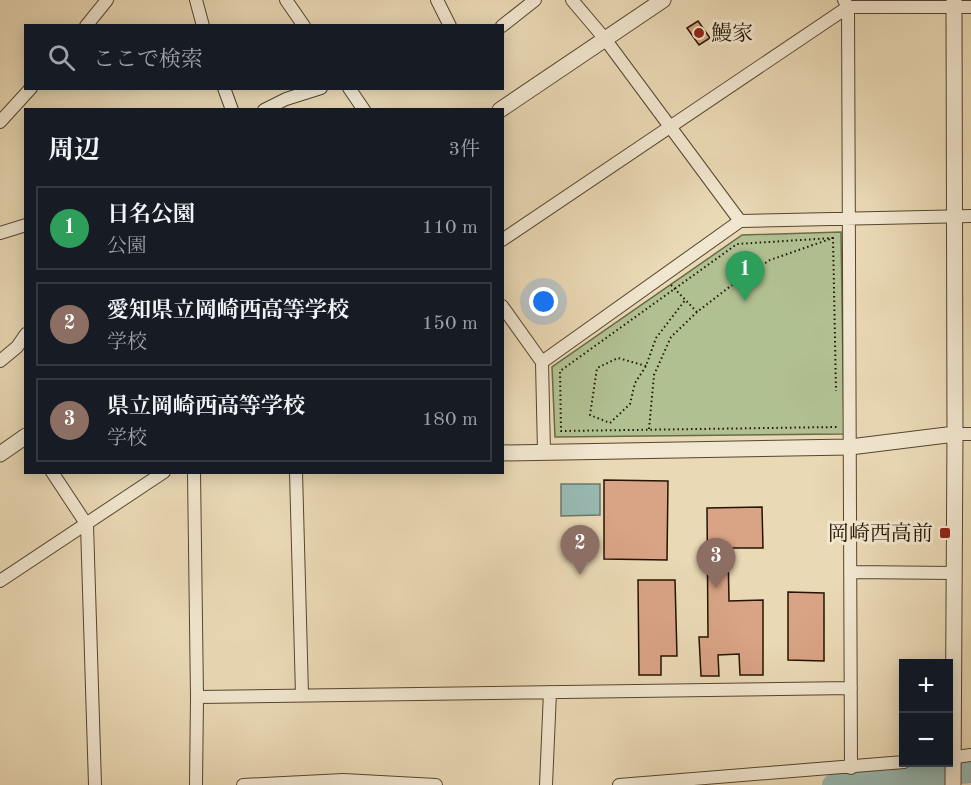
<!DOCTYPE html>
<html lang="ja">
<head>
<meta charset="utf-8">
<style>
  body { margin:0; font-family:"Old Standard TT","Noto Serif JP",serif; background:#242831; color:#f1f3f6 }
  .controls { position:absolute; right:18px; bottom:18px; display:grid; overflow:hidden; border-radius:0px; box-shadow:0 3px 15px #0003 }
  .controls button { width:54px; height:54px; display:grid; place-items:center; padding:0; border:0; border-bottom:2px solid #363941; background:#171b24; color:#f1f3f6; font:30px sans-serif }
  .you { position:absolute; left:544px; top:302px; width:21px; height:21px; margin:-15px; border:4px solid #fff; border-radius:50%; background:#1a73e8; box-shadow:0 0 0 9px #1a73e833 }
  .badge { display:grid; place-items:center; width:39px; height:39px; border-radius:50%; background:#c59692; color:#fff; font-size:20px; font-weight:700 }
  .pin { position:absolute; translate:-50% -50px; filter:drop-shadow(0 2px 3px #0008) }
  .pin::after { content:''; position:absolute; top:32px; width:21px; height:18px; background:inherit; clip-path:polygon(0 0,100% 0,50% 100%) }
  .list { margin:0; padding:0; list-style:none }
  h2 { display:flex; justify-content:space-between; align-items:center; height:78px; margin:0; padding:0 24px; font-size:26px }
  h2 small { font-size:20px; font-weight:400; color:#9ea1a6 }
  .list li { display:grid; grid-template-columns:39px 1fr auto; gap:18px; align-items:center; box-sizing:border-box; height:84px; margin:0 12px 12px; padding:0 12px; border:2px solid #363941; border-radius:0px }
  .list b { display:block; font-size:22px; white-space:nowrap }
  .list p { margin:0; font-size:20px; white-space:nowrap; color:#9ea1a6 }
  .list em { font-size:20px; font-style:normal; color:#9ea1a6 }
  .icon { flex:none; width:33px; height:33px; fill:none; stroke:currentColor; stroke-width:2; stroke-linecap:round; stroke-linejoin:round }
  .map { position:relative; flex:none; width:971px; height:785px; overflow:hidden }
  .search { position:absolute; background:#171b24; box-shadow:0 3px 15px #0003; left:24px; top:24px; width:480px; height:66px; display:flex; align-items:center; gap:15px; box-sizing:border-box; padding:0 21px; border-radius:0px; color:#9ea1a6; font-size:22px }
  .panel { position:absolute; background:#171b24; box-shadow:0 3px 15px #0003; left:24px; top:108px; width:480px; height:366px; border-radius:0px }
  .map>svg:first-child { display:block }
  .green { fill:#b1c091; stroke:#6a6a49; stroke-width:1.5 }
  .water { fill:#98b9b2; stroke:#6a776b; stroke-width:1.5 }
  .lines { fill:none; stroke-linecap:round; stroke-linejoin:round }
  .river { stroke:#98b9b2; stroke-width:22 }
  .building { fill:#d9a385; stroke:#241401; stroke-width:1.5 }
  .minor-casing { stroke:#56452e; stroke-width:14 }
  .tertiary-casing { stroke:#56452e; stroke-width:17 }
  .path { stroke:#241401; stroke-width:2; stroke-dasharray:1.5 3; stroke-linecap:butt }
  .minor { stroke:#f1e6cf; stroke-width:12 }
  .tertiary { stroke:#f1e6cf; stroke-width:15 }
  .poi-dot { fill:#8f2418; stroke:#f1e6cf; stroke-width:2 }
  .labels { text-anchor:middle; stroke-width:6; stroke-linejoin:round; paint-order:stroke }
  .poi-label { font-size:21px; fill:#241401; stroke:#f1e6cf; text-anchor:start }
</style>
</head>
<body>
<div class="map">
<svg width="971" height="785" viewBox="0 0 971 785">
  <rect width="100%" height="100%" fill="#ead9b5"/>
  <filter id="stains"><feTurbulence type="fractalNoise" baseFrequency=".00333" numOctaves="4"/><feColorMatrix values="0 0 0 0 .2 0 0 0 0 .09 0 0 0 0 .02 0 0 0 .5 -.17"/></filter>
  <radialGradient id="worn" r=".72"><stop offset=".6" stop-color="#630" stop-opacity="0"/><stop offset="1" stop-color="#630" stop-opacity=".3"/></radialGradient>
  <!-- green -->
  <path class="green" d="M841,232L844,434L555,437L552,367L742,235Z"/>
  <!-- water -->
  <path class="water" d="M561,484H600V515L561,516Z"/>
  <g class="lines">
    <!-- river -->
    <path class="river" d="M833,785L971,772"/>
  </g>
  <!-- building -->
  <path class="building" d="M698,21L710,38L699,45L687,28Z
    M604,480L668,481L667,560L604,559Z
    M762,507L763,548H728L729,601L763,600V675H740L739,654L718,655L719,676H701L699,637H708L707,508Z
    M638,580H675L677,656H661V675H639Z
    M788,592L824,593V661L788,660Z"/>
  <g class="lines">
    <defs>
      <path id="minor" d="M196,0L203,26
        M286,0L304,26
        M437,0L450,26
        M572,0L605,39L740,221
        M844,0L848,7L851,768
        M86,26L107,0
        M502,26L535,0
        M224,88L232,110
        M349,88L364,110
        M264,110L286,99L321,88
        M0,122L31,88
        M0,233L26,225
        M502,240L848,7H971
        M502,306L542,362L544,452
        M0,361L17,347L26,334
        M542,362L740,221L971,216
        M955,434H971
        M52,472L87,525L95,785
        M194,472L197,697L196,785
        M296,472L302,694
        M851,572L954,573
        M0,581L164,472
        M197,697L851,688
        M948,758L971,755
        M243,785L343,780L436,785
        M546,785L550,692
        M619,785L904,762"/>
      <path id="tertiary" d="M500,110L663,0
        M502,453L850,447L955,434
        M0,454L26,436
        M953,785L955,434L954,0"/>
    </defs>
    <!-- minor casing -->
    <use href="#minor" class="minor-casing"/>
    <!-- tertiary casing -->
    <use href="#tertiary" class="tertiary-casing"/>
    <!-- path -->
    <path class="path" d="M833,238L737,244L560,371L561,431L837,427
      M671,285L697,312L737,281L770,260L833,238L836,391
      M646,366L618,358L597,368L590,415L610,423L630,404L635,383L646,366L656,338L686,299
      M649,429L654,375L671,337L697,312"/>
    <!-- minor -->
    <use href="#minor" class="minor"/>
    <!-- tertiary -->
    <use href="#tertiary" class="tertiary"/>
  </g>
  <!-- markers -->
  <g class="poi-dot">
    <circle cx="699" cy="33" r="6"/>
    <rect x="939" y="527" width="12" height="12" rx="3"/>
  </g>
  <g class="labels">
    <!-- poi labels -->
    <g class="poi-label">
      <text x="711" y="40">鰻家</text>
      <text x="933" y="540" text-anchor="end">岡崎西高前</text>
    </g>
  </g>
  <rect width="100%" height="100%" filter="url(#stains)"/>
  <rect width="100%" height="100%" fill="url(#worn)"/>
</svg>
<div class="controls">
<button>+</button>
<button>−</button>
</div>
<div class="you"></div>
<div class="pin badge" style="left:745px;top:301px;background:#2e9e5b">1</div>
<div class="pin badge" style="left:580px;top:575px;background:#8d6e63">2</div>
<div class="pin badge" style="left:716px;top:588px;background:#8d6e63">3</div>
<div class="search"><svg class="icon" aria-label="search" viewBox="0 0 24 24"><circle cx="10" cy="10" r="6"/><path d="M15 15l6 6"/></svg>ここで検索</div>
<section class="panel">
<h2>周辺<small>3件</small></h2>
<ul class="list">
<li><span class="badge" style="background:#2e9e5b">1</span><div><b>日名公園</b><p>公園</p></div><em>110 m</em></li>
<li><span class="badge" style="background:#8d6e63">2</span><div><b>愛知県立岡崎西高等学校</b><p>学校</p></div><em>150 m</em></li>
<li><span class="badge" style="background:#8d6e63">3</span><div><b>県立岡崎西高等学校</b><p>学校</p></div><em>180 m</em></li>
</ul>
</section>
</div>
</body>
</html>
